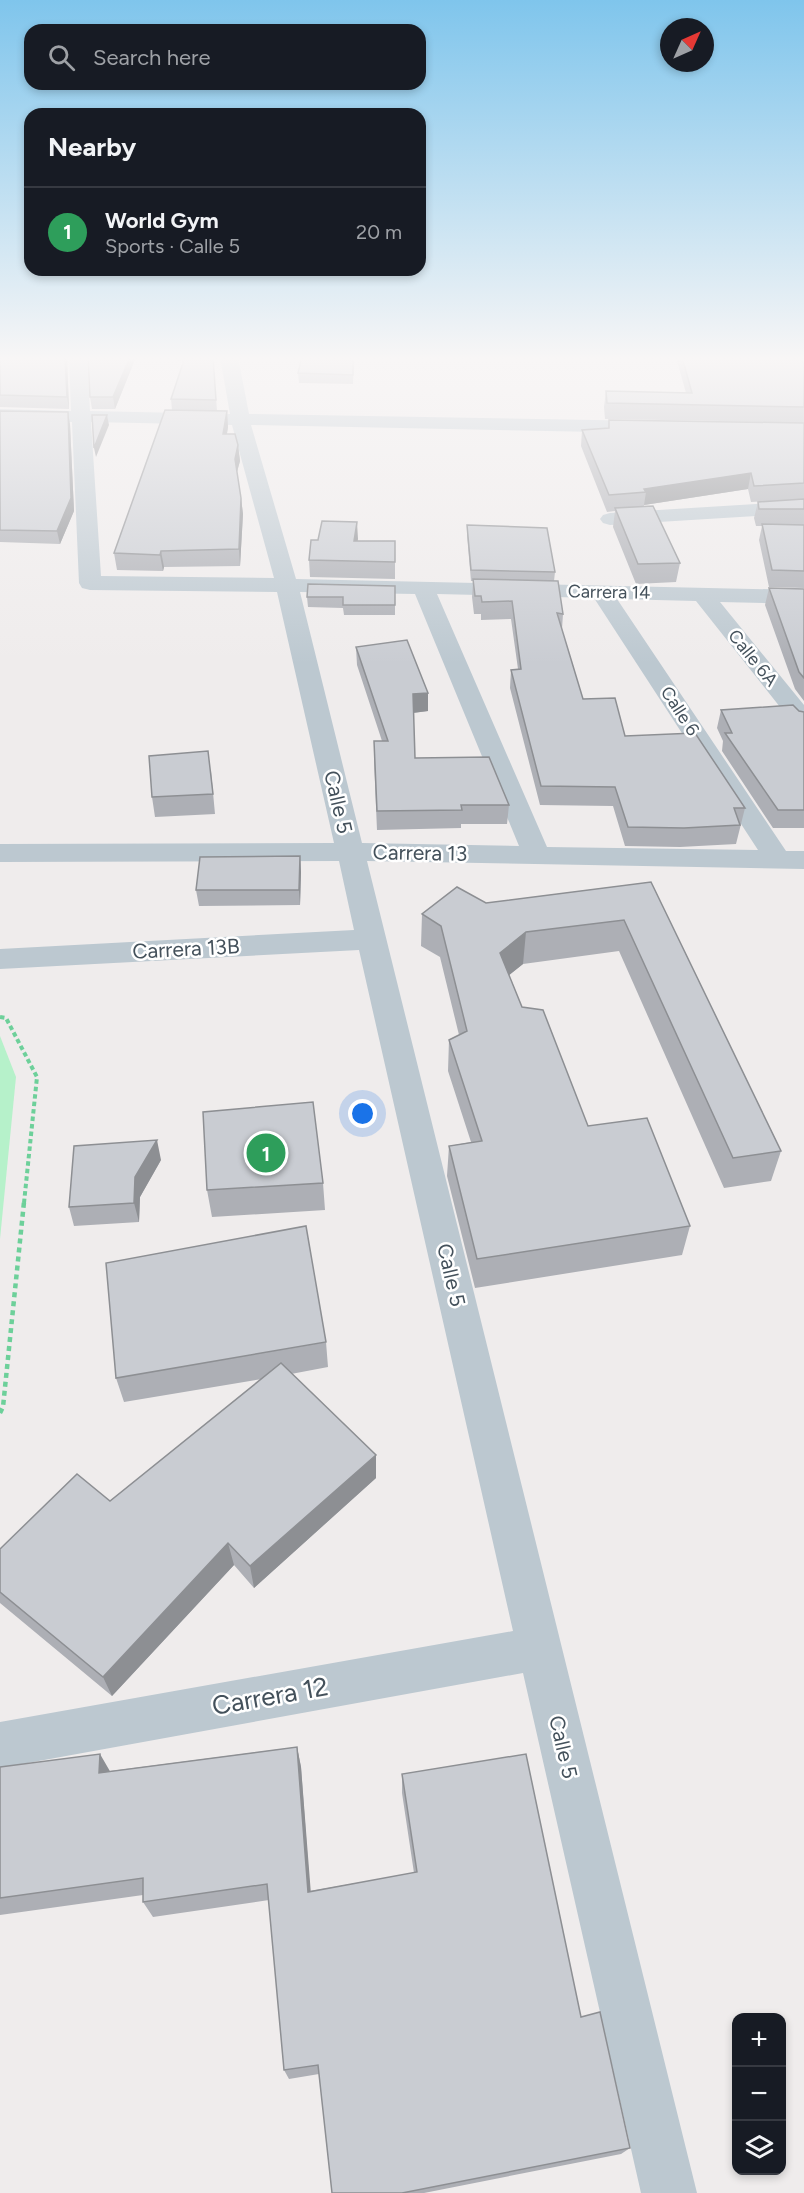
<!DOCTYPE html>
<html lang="en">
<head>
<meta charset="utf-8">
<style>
  body { margin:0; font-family:Figtree,sans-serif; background:#20242c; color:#f1f3f6 }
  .controls { position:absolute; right:18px; bottom:18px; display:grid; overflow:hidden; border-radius:12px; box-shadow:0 3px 9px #0003 }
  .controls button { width:54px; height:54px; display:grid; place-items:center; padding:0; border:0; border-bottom:2px solid #363941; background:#171b24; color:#f1f3f6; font:30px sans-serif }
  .compass { position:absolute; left:660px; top:18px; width:54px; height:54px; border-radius:50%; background:#171b24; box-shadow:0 3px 9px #0003; rotate:45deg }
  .you { position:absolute; left:363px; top:1114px; width:21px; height:21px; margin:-15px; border:4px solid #fff; border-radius:50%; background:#1a73e8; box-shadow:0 0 0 9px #1a73e833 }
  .badge { display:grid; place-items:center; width:39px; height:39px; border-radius:50%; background:#0e79e7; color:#fff; font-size:20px; font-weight:700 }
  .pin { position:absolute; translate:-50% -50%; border:3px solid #fff; box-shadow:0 2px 6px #0006 }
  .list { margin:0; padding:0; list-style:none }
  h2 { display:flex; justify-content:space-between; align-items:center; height:78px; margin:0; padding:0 24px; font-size:26px }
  h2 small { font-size:20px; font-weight:400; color:#9ea1a6 }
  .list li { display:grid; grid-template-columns:39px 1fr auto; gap:18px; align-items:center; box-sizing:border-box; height:90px; padding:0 24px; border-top:2px solid #363941 }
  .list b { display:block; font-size:22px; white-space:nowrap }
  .list p { margin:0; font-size:20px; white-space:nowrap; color:#9ea1a6 }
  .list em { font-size:20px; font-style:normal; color:#9ea1a6 }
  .icon { flex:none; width:33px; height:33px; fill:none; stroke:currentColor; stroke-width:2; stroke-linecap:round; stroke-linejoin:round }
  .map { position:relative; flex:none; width:804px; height:2193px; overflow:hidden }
  .search { position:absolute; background:#171b24; box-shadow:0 3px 9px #0003; left:24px; top:24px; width:402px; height:66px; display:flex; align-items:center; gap:15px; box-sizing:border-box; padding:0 21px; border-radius:18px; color:#9ea1a6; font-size:22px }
  .panel { position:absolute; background:#171b24; box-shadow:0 3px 9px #0003; left:24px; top:108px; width:402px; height:168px; border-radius:18px }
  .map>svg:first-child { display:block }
  .green { fill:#b6f1ca }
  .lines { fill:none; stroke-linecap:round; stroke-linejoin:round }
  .path-far1 { stroke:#6dd09a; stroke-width:4; stroke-dasharray:4.5 3; stroke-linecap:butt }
  .path { stroke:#6dd09a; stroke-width:4.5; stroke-dasharray:5 4; stroke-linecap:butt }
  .minor { fill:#bcc8d0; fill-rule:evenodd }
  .wall { fill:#adafb5 }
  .shaded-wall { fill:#8d8f93 }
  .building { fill:#c9ccd2; stroke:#8d8f93; stroke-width:1.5 }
  .labels { text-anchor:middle; stroke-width:5; stroke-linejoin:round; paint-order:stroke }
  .far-street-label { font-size:18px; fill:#44515b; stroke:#fff }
  .street-label { font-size:21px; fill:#44515b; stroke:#fff }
  .near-street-label { font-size:26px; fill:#44515b; stroke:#fff }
</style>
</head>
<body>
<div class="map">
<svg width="804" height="2193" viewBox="0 0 804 2193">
  <rect width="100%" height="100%" fill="#efecec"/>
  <path class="green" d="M 0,1036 L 16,1077 L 0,1239 Z"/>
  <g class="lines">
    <path class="path-far1" d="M 0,1017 L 6,1018 L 37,1077 L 24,1203"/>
    <path class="path" d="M 0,1413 L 3,1407 L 24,1202"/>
    <path class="minor" d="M 69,357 L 87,357 L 90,411 L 230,414 L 220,357 L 238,357 L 249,414 L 652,421 L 659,423 L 662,427 L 659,431 L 652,433 L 251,425 L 296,579 L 804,590 L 804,604 L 720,602 L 804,705 L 804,729 L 795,726 L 696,601 L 617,599 L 786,851 L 804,851 L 804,869 L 367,861 L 697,2193 L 641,2193 L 523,1673 L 0,1768 L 0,1722 L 513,1631 L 359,950 L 0,969 L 0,949 L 354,930 L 339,861 L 0,862 L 0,844 L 334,843 L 277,592 L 90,590 L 82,588 L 79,583 L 72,422 L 0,421 L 0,409 L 71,411 ZM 91,422 L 232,425 L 274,578 L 101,576 ZM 300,592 L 415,594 L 519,846 L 362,843 ZM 437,594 L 594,598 L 758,850 L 547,847 Z
      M 804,501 L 804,513 L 610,525 L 603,523 L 600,519 L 603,515 L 610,513 Z"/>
  </g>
  <path class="wall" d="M 0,357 L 67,357 L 69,409 L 0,407 Z
    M 88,357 L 136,357 L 115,409 L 92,409 L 90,397 Z
    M 170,357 L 213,357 L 217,411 L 227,411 L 228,427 L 227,434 L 238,445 L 240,461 L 237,472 L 241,498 L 243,514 L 240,566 L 164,567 L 163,571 L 117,570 L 114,553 L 172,410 L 171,399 L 183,362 Z
    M 302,357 L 354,357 L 353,384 L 299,383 L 298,373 Z
    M 676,357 L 801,357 L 804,365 L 804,588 L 769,587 L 759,540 L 762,526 L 756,526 L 754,518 L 758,502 L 770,501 L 751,502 L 748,489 L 644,505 L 644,507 L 680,563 L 676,582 L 636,584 L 613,527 L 615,511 L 607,512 L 581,446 L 582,430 L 608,428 L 609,420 L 782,422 L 605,419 L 604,407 L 606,391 L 686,393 Z
    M 0,411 L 70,424 L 74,511 L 60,544 L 0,542 Z
    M 467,525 L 555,572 L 554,581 L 563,614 L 562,629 L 583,699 L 625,736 L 745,808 L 736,844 L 680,847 L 625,846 L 613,806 L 540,805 L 510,688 L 511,670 L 518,669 L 511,619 L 481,620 L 481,614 L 474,614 L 472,597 L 473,581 L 471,581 L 467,535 Z
    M 357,541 L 395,541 L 395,579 L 310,577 L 309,560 Z
    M 395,586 L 395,615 L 344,615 L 343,608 L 308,607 L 307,597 Z
    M 769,588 L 804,589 L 804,701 L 795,689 L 765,605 Z
    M 356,647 L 428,693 L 428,711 L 413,713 L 415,758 L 509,805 L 507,824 L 461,824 L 461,828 L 377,830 L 374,760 L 382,741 L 357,665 Z
    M 721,710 L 799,711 L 804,712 L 804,828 L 773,828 L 722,751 L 723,741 L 717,728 Z
    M 211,771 L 215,814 L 155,817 L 152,797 Z
    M 300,856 L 301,872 L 300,905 L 199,906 L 196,890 Z
    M 651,882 L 781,1151 L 771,1181 L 724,1188 L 619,951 L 523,964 L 509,975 L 522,1007 L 588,1126 L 690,1226 L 682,1255 L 475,1288 L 447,1176 L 449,1146 L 471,1142 L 448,1071 L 449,1040 L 459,1035 L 440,957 L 421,946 L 422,914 L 486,903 Z
    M 161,1160 L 140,1197 L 139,1222 L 74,1226 L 69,1207 Z
    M 323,1183 L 325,1210 L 212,1217 L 207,1190 Z
    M 326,1342 L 328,1367 L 291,1374 L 376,1478 L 254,1588 L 234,1565 L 112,1696 L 0,1603 L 0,1549 L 110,1501 L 262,1379 L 124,1402 L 116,1378 Z
    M 297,1747 L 301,1767 L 310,1891 L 414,1873 L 402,1793 L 402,1774 L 581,2017 L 630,2148 L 621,2154 L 424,2193 L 332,2193 L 319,2074 L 289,2079 L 284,2070 L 269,1900 L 153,1917 L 143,1902 L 143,1895 L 0,1915 L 0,1767 L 110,1771 Z"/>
  <path class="shaded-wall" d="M 65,357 L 67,357 L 69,409 L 67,397 Z
    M 130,357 L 136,357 L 115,409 L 113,397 Z
    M 227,411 L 228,427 L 224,450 L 223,434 Z
    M 68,412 L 70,424 L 74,511 L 60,544 L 57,531 Z
    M 107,415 L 109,425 L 96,457 L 94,448 Z
    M 238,445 L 240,461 L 236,475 L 235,459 Z
    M 751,473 L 748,489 L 644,505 L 646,492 L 644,489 Z
    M 241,498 L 243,514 L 240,566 L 239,549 Z
    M 357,522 L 358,539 L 355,557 L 354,541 Z
    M 161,551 L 164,567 L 163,571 L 160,555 Z
    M 428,693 L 428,711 L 412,713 L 413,694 Z
    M 300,856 L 301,872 L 300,905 L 299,890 Z
    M 526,932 L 523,964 L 498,984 L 500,953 Z
    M 157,1140 L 161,1160 L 140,1197 L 139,1222 L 134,1203 L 135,1177 Z
    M 376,1455 L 376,1478 L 254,1588 L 250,1566 Z
    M 228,1543 L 234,1565 L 112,1696 L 103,1677 Z
    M 297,1747 L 301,1767 L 312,1907 L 308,1892 Z
    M 100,1754 L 111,1773 L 99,1773 Z"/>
  <path class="building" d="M 0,357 L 65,357 L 67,397 L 0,395 Z
    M 88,357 L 130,357 L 113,397 L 90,397 Z
    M 185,357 L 213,357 L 216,400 L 171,399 Z
    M 302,357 L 353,357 L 353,375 L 298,373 Z
    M 682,357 L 801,357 L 804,365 L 804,407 L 607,403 L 606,391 L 692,393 Z
    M 165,410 L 227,411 L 223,434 L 235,434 L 238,445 L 235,459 L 241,498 L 239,549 L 161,551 L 160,555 L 114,553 Z
    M 0,411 L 68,412 L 71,498 L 57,531 L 0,530 Z
    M 92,415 L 107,415 L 94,448 Z
    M 609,420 L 804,423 L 804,483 L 754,486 L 751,473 L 644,489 L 646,492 L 609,495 L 582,430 L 609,428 Z
    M 804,499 L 804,509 L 759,509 L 758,502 Z
    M 653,506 L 680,563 L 638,564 L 615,508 Z
    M 322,521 L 357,522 L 354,541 L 395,541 L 395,562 L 309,560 L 311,540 L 318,540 Z
    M 762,524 L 804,525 L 804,571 L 772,570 Z
    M 467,525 L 547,528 L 555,572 L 471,570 Z
    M 473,579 L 558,581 L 563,614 L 557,613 L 583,699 L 615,698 L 625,736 L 695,733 L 745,808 L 734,808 L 740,825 L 684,828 L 628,827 L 615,787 L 541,786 L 511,670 L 521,669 L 512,601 L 482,602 L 481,596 L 475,596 Z
    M 308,584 L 395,586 L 395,605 L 343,605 L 343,597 L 307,597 Z
    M 769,588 L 804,589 L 804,678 L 799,672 Z
    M 407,640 L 428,693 L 413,694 L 415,758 L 489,757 L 509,805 L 461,805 L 462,810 L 377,811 L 374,741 L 388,741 L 356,647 Z
    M 793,705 L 799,711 L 804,712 L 804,810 L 778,810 L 725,733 L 732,733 L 721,710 Z
    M 208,751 L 213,794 L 152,797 L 149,756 Z
    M 300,856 L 299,890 L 196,890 L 200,857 Z
    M 651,882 L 781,1151 L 733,1158 L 624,920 L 526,932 L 500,953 L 522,1007 L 543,1010 L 588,1126 L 647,1118 L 690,1226 L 477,1259 L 449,1146 L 482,1141 L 449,1040 L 467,1031 L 441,926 L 422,914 L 457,887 L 486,903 Z
    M 313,1102 L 323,1183 L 207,1190 L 203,1112 Z
    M 157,1140 L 135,1177 L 134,1203 L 69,1207 L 74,1146 Z
    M 306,1226 L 326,1342 L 116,1378 L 106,1263 Z
    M 281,1363 L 376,1455 L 250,1566 L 228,1543 L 103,1677 L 0,1592 L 0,1549 L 77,1474 L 110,1501 Z
    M 297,1747 L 308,1892 L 417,1872 L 402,1774 L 526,1754 L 581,2017 L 600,2012 L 630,2148 L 402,2193 L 332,2193 L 318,2065 L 284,2070 L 267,1884 L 143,1902 L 143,1878 L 0,1898 L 0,1767 L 100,1754 L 99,1773 Z"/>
  <linearGradient id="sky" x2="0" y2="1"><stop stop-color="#7fc5ec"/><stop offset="0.54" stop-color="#f8f6f6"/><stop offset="1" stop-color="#f8f6f6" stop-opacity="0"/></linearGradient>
  <rect width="804" height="664" fill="url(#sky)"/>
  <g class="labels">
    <g class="far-street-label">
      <text transform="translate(609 592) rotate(1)" y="6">Carrera 14</text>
      <text transform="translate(753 658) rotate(51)" y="6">Calle 6A</text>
      <text transform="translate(680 711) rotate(57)" y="6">Calle 6</text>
    </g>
    <g class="street-label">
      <text transform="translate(338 802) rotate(77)" y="7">Calle 5</text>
      <text transform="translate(420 853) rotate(1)" y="7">Carrera 13</text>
      <text transform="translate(186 949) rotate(-3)" y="7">Carrera 13B</text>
      <text transform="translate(451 1275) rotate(77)" y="7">Calle 5</text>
      <text transform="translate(563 1747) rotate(77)" y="7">Calle 5</text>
    </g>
    <g class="near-street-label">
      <text transform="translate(270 1696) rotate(-10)" y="9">Carrera 12</text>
    </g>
  </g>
</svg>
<div class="controls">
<button>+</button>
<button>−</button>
<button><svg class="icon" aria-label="layers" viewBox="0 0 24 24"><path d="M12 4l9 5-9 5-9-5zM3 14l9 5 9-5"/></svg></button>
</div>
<svg class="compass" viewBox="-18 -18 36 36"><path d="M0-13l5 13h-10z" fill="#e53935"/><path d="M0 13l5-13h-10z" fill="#9ea1a6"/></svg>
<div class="you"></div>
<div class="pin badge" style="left:266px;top:1153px;background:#2e9e5b">1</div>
<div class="search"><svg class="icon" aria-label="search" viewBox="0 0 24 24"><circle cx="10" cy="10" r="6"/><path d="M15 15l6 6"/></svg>Search here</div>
<section class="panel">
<h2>Nearby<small></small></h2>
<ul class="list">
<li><span class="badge" style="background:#2e9e5b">1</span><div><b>World Gym</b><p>Sports · Calle 5</p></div><em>20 m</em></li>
</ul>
</section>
</div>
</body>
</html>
